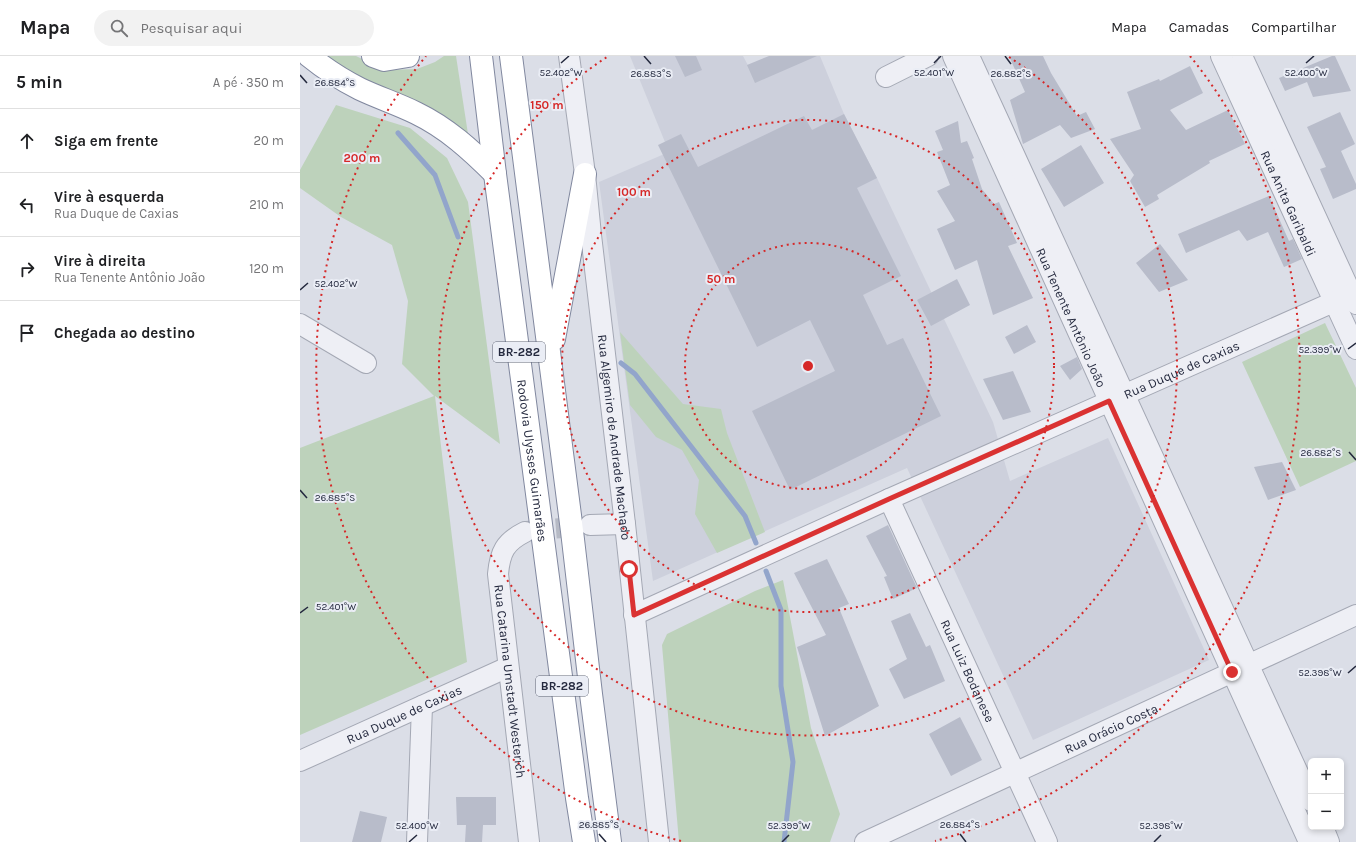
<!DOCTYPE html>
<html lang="pt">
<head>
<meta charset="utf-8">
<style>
  body { margin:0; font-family:Karla,sans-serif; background:#f2f2f2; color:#202124 }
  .controls { position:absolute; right:12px; bottom:12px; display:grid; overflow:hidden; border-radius:6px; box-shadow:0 2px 6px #0003 }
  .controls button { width:36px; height:36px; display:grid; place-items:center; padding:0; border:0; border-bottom:1px solid #e0e0e0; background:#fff; color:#202124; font:20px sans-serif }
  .stop { position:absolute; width:12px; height:12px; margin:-9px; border:3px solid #da3232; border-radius:50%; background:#fff }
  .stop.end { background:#da3232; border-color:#fff; box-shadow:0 1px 4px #0008 }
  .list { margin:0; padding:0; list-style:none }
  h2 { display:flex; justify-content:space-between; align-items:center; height:52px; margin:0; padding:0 16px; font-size:17px }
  h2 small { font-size:13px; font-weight:400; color:#757577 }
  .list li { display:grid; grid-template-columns:26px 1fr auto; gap:12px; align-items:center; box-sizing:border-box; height:64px; padding:0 16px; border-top:1px solid #e0e0e0 }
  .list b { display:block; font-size:15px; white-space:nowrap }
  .list p { margin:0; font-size:13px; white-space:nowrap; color:#757577 }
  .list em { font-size:13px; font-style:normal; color:#757577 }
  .icon { flex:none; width:22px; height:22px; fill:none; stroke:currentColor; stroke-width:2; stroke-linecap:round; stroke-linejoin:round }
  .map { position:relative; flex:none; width:1056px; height:786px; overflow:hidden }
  header { display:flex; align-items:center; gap:24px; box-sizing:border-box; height:56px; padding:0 20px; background:#fff; border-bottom:1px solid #e0e0e0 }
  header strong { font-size:19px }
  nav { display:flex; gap:22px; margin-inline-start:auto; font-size:14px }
  .search { width:280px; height:36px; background:#f2f2f2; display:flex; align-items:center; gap:10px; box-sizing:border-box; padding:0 14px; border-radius:22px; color:#757577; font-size:15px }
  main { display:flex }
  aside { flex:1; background:#fff }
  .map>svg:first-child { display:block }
  .built { fill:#cdd0dc }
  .green { fill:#bdd2bb }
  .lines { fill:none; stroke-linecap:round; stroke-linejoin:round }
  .stream { stroke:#92a5cb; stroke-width:5 }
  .building { fill:#b8bcca }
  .minor-tunnel { stroke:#b6bac5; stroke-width:20; stroke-dasharray:20 10; stroke-linecap:butt }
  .minor-casing { stroke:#a4a8b4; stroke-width:22 }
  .highway-casing { stroke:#81889f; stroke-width:24 }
  .minor { stroke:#eeeff5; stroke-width:20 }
  .highway { stroke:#fff; stroke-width:22 }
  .route { stroke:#da3232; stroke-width:5 }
  .ticks { fill:none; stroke:#24293e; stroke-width:1.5 }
  .ring { fill:none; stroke:#d62828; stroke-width:2; stroke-dasharray:2 4 }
  .labels { text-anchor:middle; stroke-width:4; stroke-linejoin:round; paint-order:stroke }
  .shield { fill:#eaedf5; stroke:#5f6475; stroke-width:1 }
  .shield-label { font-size:12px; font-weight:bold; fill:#24293e }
  .street-label { font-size:13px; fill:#24293e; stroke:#eaedf5 }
  .ticks-label { font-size:10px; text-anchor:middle; fill:#24293e; stroke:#eaedf5; stroke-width:4; stroke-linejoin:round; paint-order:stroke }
  .centre { fill:#d62828; stroke:#eaedf5; stroke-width:2 }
  .ring-label { font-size:12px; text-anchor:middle; font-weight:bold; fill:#d62828; stroke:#eaedf5; stroke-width:4; stroke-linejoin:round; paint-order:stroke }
</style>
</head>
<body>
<header>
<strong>Mapa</strong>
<div class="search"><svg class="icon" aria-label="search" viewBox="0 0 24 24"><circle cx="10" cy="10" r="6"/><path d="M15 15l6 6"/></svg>Pesquisar aqui</div>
<nav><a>Mapa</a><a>Camadas</a><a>Compartilhar</a></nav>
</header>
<main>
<aside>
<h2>5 min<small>A pé · 350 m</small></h2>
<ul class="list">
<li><svg class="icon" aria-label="ahead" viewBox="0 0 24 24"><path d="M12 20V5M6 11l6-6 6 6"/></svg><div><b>Siga em frente</b></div><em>20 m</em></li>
<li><svg class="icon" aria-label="left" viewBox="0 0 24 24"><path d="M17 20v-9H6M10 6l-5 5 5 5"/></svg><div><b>Vire à esquerda</b><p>Rua Duque de Caxias</p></div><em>210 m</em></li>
<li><svg class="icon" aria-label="right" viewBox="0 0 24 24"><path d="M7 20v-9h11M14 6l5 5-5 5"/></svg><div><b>Vire à direita</b><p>Rua Tenente Antônio João</p></div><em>120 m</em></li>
<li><svg class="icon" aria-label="arrive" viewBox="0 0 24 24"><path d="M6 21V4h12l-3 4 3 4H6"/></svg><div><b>Chegada ao destino</b></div></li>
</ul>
</aside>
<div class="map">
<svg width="1056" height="786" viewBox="0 0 1056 786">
  <rect width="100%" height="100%" fill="#dbdee7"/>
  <path class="built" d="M 330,0 L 443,0 L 451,15 L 494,0 L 520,0 L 544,58 L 577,122 L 693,366 L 710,425 L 808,382 L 909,604 L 733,684 L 607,412 L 353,525 L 299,126 L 369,96 Z"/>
  <path class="green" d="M 13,0 L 56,0 L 85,14 L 117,13 L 135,6 L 144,0 L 156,0 L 168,78 L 133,53 L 54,26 Z
    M 36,49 L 110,72 L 147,102 L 168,146 L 200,388 L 135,340 L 167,606 L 0,679 L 0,392 L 134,340 L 102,308 L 108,245 L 92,189 L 41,161 L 0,132 L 0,114 Z
    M 1025,267 L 1056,332 L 1056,405 L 1000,431 L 942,306 Z
    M 320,276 L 383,348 L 421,353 L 427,377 L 465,476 L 417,497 L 395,458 L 399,424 L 382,394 L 356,381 L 330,349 Z
    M 483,524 L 511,672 L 540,758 L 530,786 L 379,786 L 362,589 L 367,578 L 455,535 Z"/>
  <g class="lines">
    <path class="stream" d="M 98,77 L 135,119 L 158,181
      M 321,307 L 335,318 L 445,460 L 456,487
      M 466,515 L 481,554 L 481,630 L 493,706 L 484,786"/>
  </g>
  <path class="building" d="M 375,0 L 396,0 L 402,14 L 385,21 Z
    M 469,0 L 517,0 L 455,27 L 447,9 Z
    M 709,0 L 743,0 L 751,17 L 777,60 L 786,56 L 795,73 L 771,82 L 760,69 L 723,88 L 710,44 L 725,36 Z
    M 1032,0 L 1035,0 L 1051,35 L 1013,41 L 1007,26 L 985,35 L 979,22 Z
    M 890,10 L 903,37 L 870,54 L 886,74 L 928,54 L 945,88 L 909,105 L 910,107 L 857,139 L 859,143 L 845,151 L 830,125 L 834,119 L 810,83 L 841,73 L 827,36 L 859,23 L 860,25 Z
    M 1040,56 L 1055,88 L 1041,95 L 1056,128 L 1056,133 L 1033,143 L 1020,113 L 1026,111 L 1007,71 Z
    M 544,58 L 577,122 L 557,132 L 601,220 L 563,239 L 587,289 L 603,282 L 641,360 L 490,434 L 452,355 L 535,315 L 510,264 L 457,291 L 358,89 L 381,78 L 398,111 L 504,60 L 512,74 Z
    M 658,65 L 661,87 L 667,85 L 674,102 L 672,103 L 682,133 L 694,148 L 699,146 L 717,187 L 708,190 L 733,242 L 693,259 L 677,204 L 655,214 L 637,173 L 655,165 L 637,135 L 650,129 L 637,96 L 643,94 L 635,75 Z
    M 781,89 L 804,127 L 764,151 L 741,113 Z
    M 969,140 L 989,185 L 993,183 L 1002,203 L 984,211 L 968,176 L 947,185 L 939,174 L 886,197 L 878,178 Z
    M 860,188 L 888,224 L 859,236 L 836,207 Z
    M 657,223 L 670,249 L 631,270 L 617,244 Z
    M 727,269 L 736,286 L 714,298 L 705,281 Z
    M 777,301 L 782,313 L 770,324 L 760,310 Z
    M 713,315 L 731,356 L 703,364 L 683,323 Z
    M 982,406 L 996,434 L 968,444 L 954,411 Z
    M 588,469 L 617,532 L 593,543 L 584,521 L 587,520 L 566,480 Z
    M 527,503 L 549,548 L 539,552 L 579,650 L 525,680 L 497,591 L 526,579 L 494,517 Z
    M 610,557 L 626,591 L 630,589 L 645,625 L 604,643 L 589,613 L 607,603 L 591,565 Z
    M 660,661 L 682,704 L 651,720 L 629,678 Z
    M 156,741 L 196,741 L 196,769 L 183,769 L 182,786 L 165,786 L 166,769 L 157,769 Z
    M 60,755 L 87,761 L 81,786 L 52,786 Z"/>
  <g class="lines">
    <path class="minor-tunnel" d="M 226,475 L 288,470"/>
    <g class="minor-casing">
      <g id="minor">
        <path id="s1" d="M 269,0 L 285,118 L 291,179 L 325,468 L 359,786"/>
        <path id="s2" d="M 653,0 L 1009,786"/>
        <path d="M 669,0 L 1011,745"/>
        <path id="s3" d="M 921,0 L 1056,293"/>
        <path d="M 942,0 L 1056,248"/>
        <path d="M 586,21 L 628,0"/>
        <path d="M 0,268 L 66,307"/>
        <path id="s4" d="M 589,443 L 747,786"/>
        <path d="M 290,469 L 325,468"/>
        <path id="s5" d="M 225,476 C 205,486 200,496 198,518 L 229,786"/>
        <path id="s6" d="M 334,559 L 589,443 L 1056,236"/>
        <path id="s7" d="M 0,705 L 208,611"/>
        <path d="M 1023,771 L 1029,786"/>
        <path d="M 117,786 L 122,650"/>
        <path id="s8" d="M 565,786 L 1056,559"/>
      </g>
    </g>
    <g class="highway-casing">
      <g id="highway">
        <path d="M 9,0 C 25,13 42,24 60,33 C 79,42 98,48 116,57 C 147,72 171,94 195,118"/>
        <path d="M 73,0 L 84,4 L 108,0"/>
        <path id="s9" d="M 181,0 L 195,118 L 277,742 L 284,786"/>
        <path d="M 211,0 L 272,475 L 291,638 L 310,786"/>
        <path d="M 254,283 L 285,118"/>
      </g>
    </g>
    <use href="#minor" class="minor"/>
    <use href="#highway" class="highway"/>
  </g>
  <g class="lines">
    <path class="route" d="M 329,513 L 334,559 L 589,443 L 809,345 L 932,616"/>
  </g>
  <path class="ticks" d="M 344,0 L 351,8M 705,0 L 711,8M 261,7 L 269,0M 634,7 L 641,0M 1006,7 L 1014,0M 0,19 L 7,27M 0,234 L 8,227M 1048,293 L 1056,287M 1049,396 L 1056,404M 0,434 L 7,442M 0,557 L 8,551M 1048,617 L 1056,610M 299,778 L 306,786M 660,778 L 666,786M 109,786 L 117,779M 482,786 L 489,779M 854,786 L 861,779"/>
  <g class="ring">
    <circle cx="508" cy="310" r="123"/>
    <circle cx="508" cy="310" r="246"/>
    <path d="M709 1A369 369 0 1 1 307 1"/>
    <path d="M381 785A492 492 0 0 1 126 0M890 0A492 492 0 0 1 635 785"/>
  </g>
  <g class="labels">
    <g class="shield">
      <rect x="193" y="286" width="52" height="20" rx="3"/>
      <rect x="236" y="620" width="52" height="20" rx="3"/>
    </g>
    <g class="shield-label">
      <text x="219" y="300">BR-282</text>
      <text x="262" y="634">BR-282</text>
    </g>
    <g class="street-label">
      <text dy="5" stroke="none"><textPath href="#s3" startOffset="162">Rua Anita Garibaldi</textPath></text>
      <text dy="5" stroke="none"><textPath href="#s2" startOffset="287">Rua Tenente Antônio João</textPath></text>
      <text dy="5" stroke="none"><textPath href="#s6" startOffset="600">Rua Duque de Caxias</textPath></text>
      <text dy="5" stroke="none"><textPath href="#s1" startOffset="384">Rua Algemiro de Andrade Machado</textPath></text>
      <text dy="5" stroke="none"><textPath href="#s9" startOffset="408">Rodovia Ulysses Guimarães</textPath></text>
      <text dy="5" stroke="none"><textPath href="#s4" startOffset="189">Rua Luiz Bodanese</textPath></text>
      <text dy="5" stroke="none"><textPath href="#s5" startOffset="161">Rua Catarina Umstadt Westerich</textPath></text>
      <text dy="5" stroke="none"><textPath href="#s7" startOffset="114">Rua Duque de Caxias</textPath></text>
      <text dy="5" stroke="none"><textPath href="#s8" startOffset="271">Rua Orácio Costa</textPath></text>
    </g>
  </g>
  <g class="ticks-label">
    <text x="261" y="20">52.402°W</text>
    <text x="634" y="20">52.401°W</text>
    <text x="1006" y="20">52.400°W</text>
    <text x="351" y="21">26.883°S</text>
    <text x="711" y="21">26.882°S</text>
    <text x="35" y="30">26.884°S</text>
    <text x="36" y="231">52.402°W</text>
    <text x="1020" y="297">52.399°W</text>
    <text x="1021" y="400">26.882°S</text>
    <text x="35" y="445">26.885°S</text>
    <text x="36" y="554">52.401°W</text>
    <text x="1020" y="620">52.398°W</text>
    <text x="299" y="772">26.885°S</text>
    <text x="660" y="772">26.884°S</text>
    <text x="117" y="773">52.400°W</text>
    <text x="489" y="773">52.399°W</text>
    <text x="861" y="773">52.398°W</text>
  </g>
  <circle cx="508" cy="310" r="6" class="centre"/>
  <g class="ring-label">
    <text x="247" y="53">150 m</text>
    <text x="62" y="106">200 m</text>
    <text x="334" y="140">100 m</text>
    <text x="421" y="227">50 m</text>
  </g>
</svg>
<div class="controls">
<button>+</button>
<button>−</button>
</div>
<div class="stop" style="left:329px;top:513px"></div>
<div class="stop end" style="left:932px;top:616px"></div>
</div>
</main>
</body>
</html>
